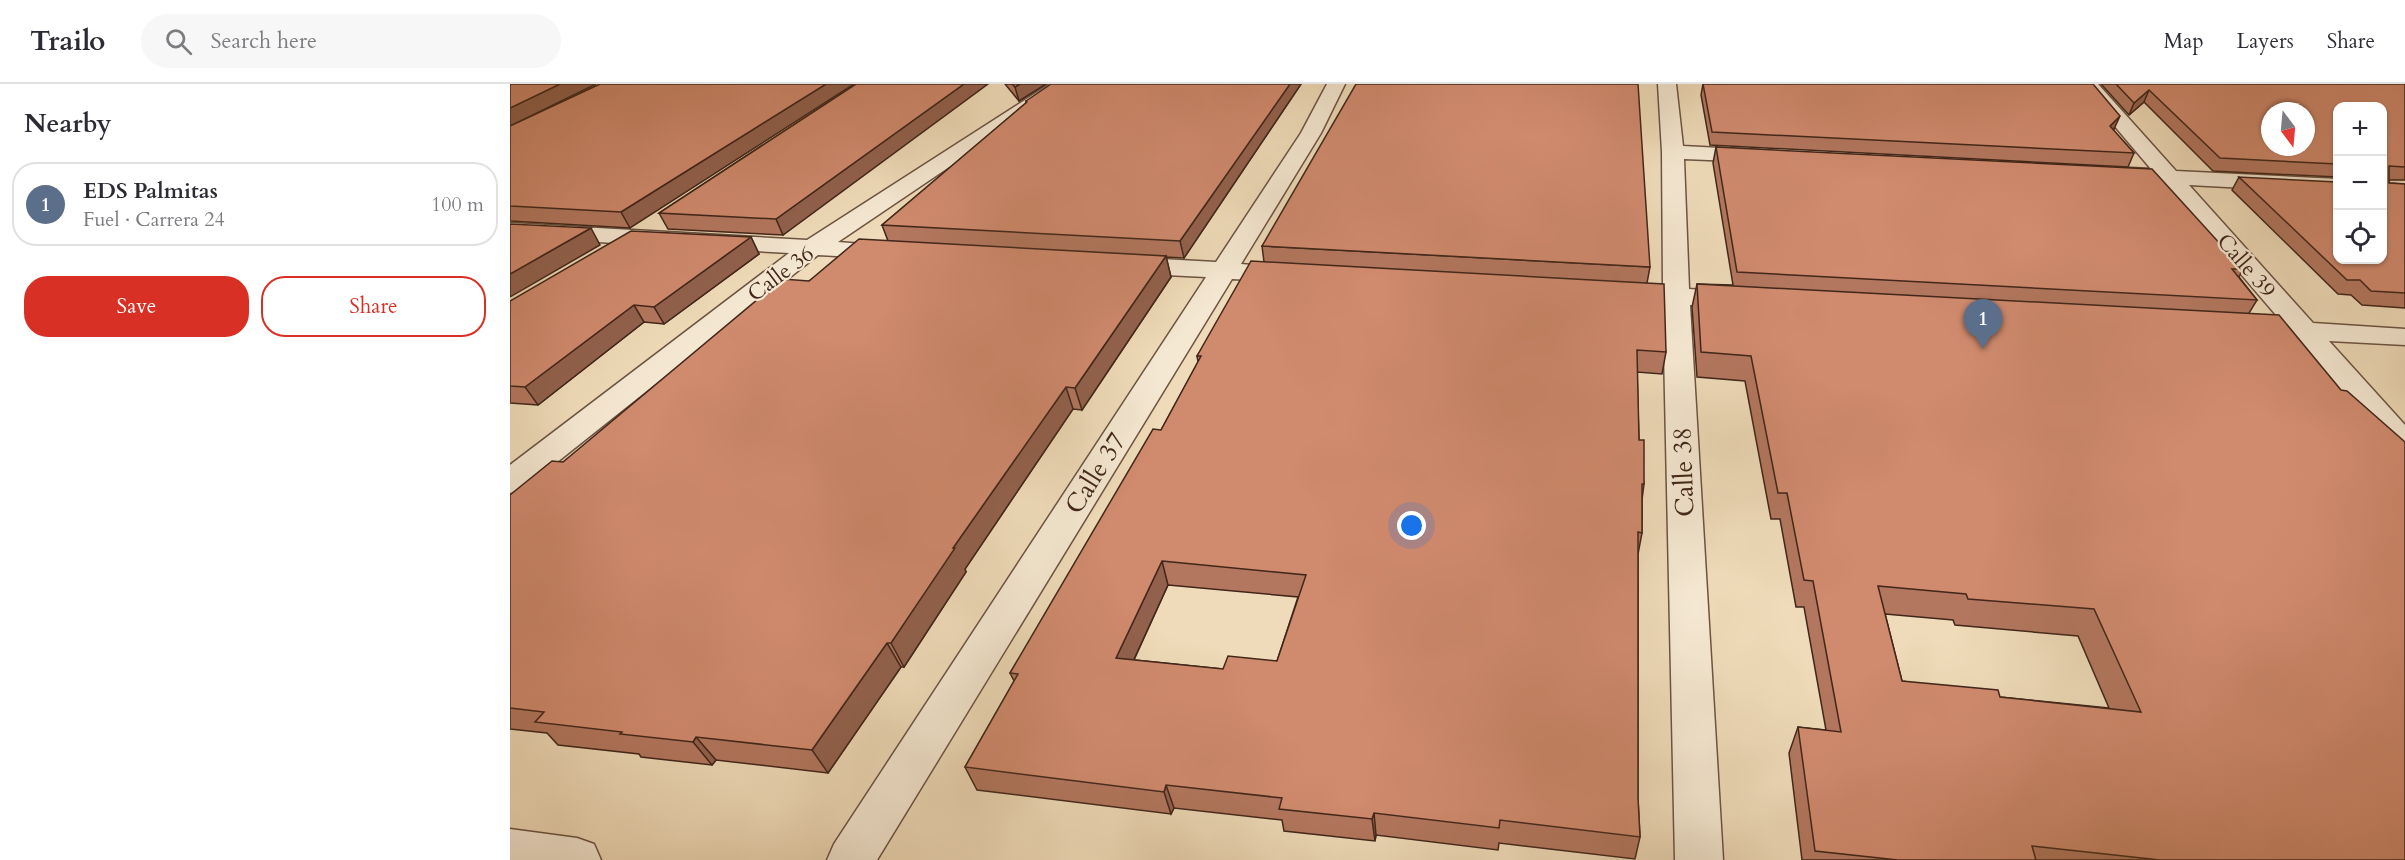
<!DOCTYPE html>
<html lang="en">
<head>
<meta charset="utf-8">
<style>
  body { margin:0; font-family:Cardo,serif; background:#f7f7f7; color:#2b2b33 }
  .controls { position:absolute; right:18px; top:18px; display:grid; overflow:hidden; border-radius:12px; box-shadow:0 2px 4px #0004 }
  .controls button { width:54px; height:54px; display:grid; place-items:center; padding:0; border:0; border-bottom:2px solid #e1e1e2; background:#fff; color:#2b2b33; font:30px sans-serif }
  .compass { position:absolute; left:1751px; top:18px; width:54px; height:54px; border-radius:50%; background:#fff; box-shadow:0 2px 4px #0004; rotate:164deg }
  .you { position:absolute; left:902px; top:442px; width:21px; height:21px; margin:-15px; border:4px solid #fff; border-radius:50%; background:#1a73e8; box-shadow:0 0 0 9px #1a73e833 }
  .badge { display:grid; place-items:center; width:39px; height:39px; border-radius:50%; background:#d93025; color:#fff; font-size:20px; font-weight:700 }
  .pin { position:absolute; translate:-50% -50px; filter:drop-shadow(0 2px 3px #0008) }
  .pin::after { content:''; position:absolute; top:32px; width:21px; height:18px; background:inherit; clip-path:polygon(0 0,100% 0,50% 100%) }
  .list { margin:0; padding:0; list-style:none }
  h2 { display:flex; justify-content:space-between; align-items:center; height:78px; margin:0; padding:0 24px; font-size:26px }
  h2 small { font-size:20px; font-weight:400; color:#7c7c81 }
  .list li { display:grid; grid-template-columns:39px 1fr auto; gap:18px; align-items:center; box-sizing:border-box; height:84px; margin:0 12px 12px; padding:0 12px; border:2px solid #e1e1e2; border-radius:24px }
  .list b { display:block; font-size:22px; white-space:nowrap }
  .list p { margin:0; font-size:20px; white-space:nowrap; color:#7c7c81 }
  .list em { font-size:20px; font-style:normal; color:#7c7c81 }
  .actions { display:flex; gap:12px; padding:18px 24px }
  .actions a { flex:1; padding:14px 0; border:2px solid #d93025; border-radius:24px; text-align:center; font-size:21px; color:#d93025 }
  .actions .main { background:#d93025; color:#fff }
  .icon { flex:none; width:33px; height:33px; fill:none; stroke:currentColor; stroke-width:2; stroke-linecap:round; stroke-linejoin:round }
  .map { position:relative; flex:none; width:1895px; height:776px; overflow:hidden }
  header { display:flex; align-items:center; gap:36px; box-sizing:border-box; height:84px; padding:0 30px; background:#fff; border-bottom:2px solid #e1e1e2 }
  header strong { font-size:28px }
  nav { display:flex; gap:33px; margin-inline-start:auto; font-size:21px }
  .search { width:420px; height:54px; background:#f7f7f7; display:flex; align-items:center; gap:15px; box-sizing:border-box; padding:0 21px; border-radius:33px; color:#7c7c81; font-size:22px }
  main { display:flex }
  aside { flex:1; background:#fff }
  .map>svg:first-child { display:block }
  .lines { fill:none; stroke-linecap:round; stroke-linejoin:round }
  .minor-casing { stroke:#6c5342; stroke-width:3 }
  .minor { fill:#f5e8d2; fill-rule:evenodd }
  .wall { fill:#b3775f; stroke:#41261a; stroke-width:1.5; fill-rule:evenodd }
  .shaded-wall { fill:#92614d; stroke:#41261a; stroke-width:1.5 }
  .building { fill:#d08a6e; stroke:#41261a; stroke-width:1.5; fill-rule:evenodd }
  .labels { text-anchor:middle; stroke-width:4.5; stroke-linejoin:round; paint-order:stroke }
  .far-street-label { font-size:22px; fill:#41261a; stroke:#f5e8d2 }
  .street-label { font-size:26px; fill:#41261a; stroke:#f5e8d2 }
</style>
</head>
<body>
<header>
<strong>Trailo</strong>
<div class="search"><svg class="icon" aria-label="search" viewBox="0 0 24 24"><circle cx="10" cy="10" r="6"/><path d="M15 15l6 6"/></svg>Search here</div>
<nav><a>Map</a><a>Layers</a><a>Share</a></nav>
</header>
<main>
<aside>
<h2>Nearby<small></small></h2>
<ul class="list">
<li><span class="badge" style="background:#5c6f8a">1</span><div><b>EDS Palmitas</b><p>Fuel · Carrera 24</p></div><em>100 m</em></li>
</ul>
<div class="actions"><a class="main">Save</a><a>Share</a></div>
</aside>
<div class="map">
<svg width="1895" height="776" viewBox="0 0 1895 776">
  <rect width="100%" height="100%" fill="#efdbb9"/>
  <filter id="stains"><feTurbulence type="fractalNoise" baseFrequency=".00333" numOctaves="4"/><feColorMatrix values="0 0 0 0 .2 0 0 0 0 .09 0 0 0 0 .02 0 0 0 .5 -.17"/></filter>
  <radialGradient id="worn" r=".72"><stop offset=".6" stop-color="#630" stop-opacity="0"/><stop offset="1" stop-color="#630" stop-opacity=".3"/></radialGradient>
  <g class="lines">
    <g class="minor-casing">
      <path id="minor" d="M 540,0 L 562,0 L 328,158 L 390,163 L 393,168 L 390,173 L 381,175 L 308,171 L 12,406 L 0,409 L 0,381 L 279,169 L 0,153 L 0,139 L 297,156 Z
        M 817,0 L 835,0 L 811,49 L 731,180 L 788,185 L 792,190 L 788,195 L 779,198 L 722,195 L 367,776 L 317,776 L 324,760 L 696,193 L 615,189 L 606,186 L 602,181 L 606,176 L 615,173 L 706,178 L 791,49 Z
        M 1148,0 L 1166,0 L 1173,62 L 1248,66 L 1256,67 L 1259,72 L 1256,77 L 1248,78 L 1174,75 L 1179,205 L 1237,209 L 1241,215 L 1237,221 L 1228,223 L 1180,221 L 1213,776 L 1165,776 L 1153,219 L 1100,215 L 1096,209 L 1100,203 L 1109,201 L 1153,203 L 1152,68 Z
        M 1569,0 L 1588,0 L 1666,87 L 1828,95 L 1828,109 L 1679,101 L 1803,239 L 1895,245 L 1895,261 L 1819,257 L 1895,341 L 1895,371 L 1884,368 L 1787,255 L 1728,250 L 1724,244 L 1728,238 L 1738,236 L 1772,238 L 1653,99 L 1594,95 L 1591,90 L 1594,85 L 1602,83 L 1641,85 Z
        M 0,745 L 67,754 L 84,760 L 91,776 L 0,776 Z"/>
    </g>
    <use href="#minor" class="minor"/>
  </g>
  <path class="wall" d="M 0,0 L 9,38 L 90,0 L 120,144 L 0,137 Z
    M 346,0 L 273,151 L 158,145 L 149,129 Z
    M 495,0 L 536,0 L 509,17 Z
    M 791,0 L 674,174 L 656,173 L 661,193 L 572,326 L 563,325 L 455,485 L 456,488 L 394,583 L 391,583 L 318,689 L 206,676 L 202,681 L 131,673 L 129,670 L 48,661 L 37,649 L 0,645 L 0,411 L 53,378 L 299,197 L 378,157 L 372,141 L 516,19 L 516,17 Z
    M 1193,0 L 1604,45 L 1603,46 L 1624,69 L 1618,83 L 1200,61 L 1191,11 Z
    M 1591,0 L 1895,0 L 1895,96 L 1879,96 L 1879,99 L 1895,100 L 1895,224 L 1852,221 L 1841,211 L 1828,210 L 1722,106 L 1729,93 L 1872,176 L 1827,22 L 1827,93 L 1703,87 L 1634,18 L 1619,31 Z
    M 1206,63 L 1733,185 L 1729,193 L 1747,216 L 1739,229 L 1895,776 L 1292,776 L 1279,669 L 1288,643 L 1316,646 L 1294,523 L 1286,523 L 1270,435 L 1261,435 L 1235,297 L 1187,293 L 1182,223 L 1187,200 L 1223,201 L 1203,79 ZM 1375,530 L 1443,536 L 1445,541 L 1568,552 L 1599,624 L 1490,613 L 1392,597 Z
    M 241,153 L 249,170 L 154,240 L 134,238 L 28,321 L 0,319 L 0,217 Z
    M 752,162 L 1140,183 L 1137,199 L 1156,268 L 1152,290 L 1127,288 L 1129,356 L 1134,400 L 1132,416 L 1132,449 L 1128,470 L 1128,714 L 1130,753 L 1125,775 L 989,759 L 988,766 L 866,751 L 865,757 L 774,747 L 772,736 L 664,724 L 661,730 L 467,706 L 455,683 L 504,597 L 500,589 L 651,346 L 688,278 L 687,272 L 754,178 ZM 658,501 L 788,513 L 767,577 L 713,585 L 624,576 Z"/>
  <path class="shaded-wall" d="M 50,0 L 86,0 L 0,42 L 0,24 Z
    M 316,0 L 344,0 L 120,144 L 111,128 Z
    M 454,0 L 478,0 L 273,151 L 266,135 Z
    M 510,0 L 536,0 L 509,17 L 505,3 Z
    M 780,0 L 791,0 L 674,174 L 670,157 Z
    M 1639,6 L 1634,18 L 1619,31 L 1624,19 Z
    M 1610,32 L 1604,45 L 1594,55 L 1600,42 Z
    M 81,144 L 90,161 L 0,213 L 0,190 Z
    M 241,153 L 249,170 L 154,240 L 144,223 Z
    M 656,172 L 661,193 L 572,326 L 565,304 Z
    M 124,221 L 134,238 L 28,321 L 15,303 Z
    M 556,303 L 563,325 L 455,485 L 456,488 L 394,583 L 381,559 L 443,464 Z
    M 652,477 L 658,501 L 614,597 L 606,574 Z
    M 377,559 L 391,583 L 318,689 L 302,666 Z
    M 186,653 L 206,676 L 202,681 L 183,658 Z
    M 656,701 L 664,724 L 661,730 L 654,708 Z
    M 864,729 L 866,751 L 865,757 L 862,735 Z"/>
  <path class="building" d="M 0,0 L 50,0 L 0,24 Z
    M 90,0 L 316,0 L 111,128 L 0,122 L 0,42 Z
    M 346,0 L 454,0 L 266,135 L 149,129 Z
    M 502,0 L 510,0 L 505,3 Z
    M 541,0 L 780,0 L 670,157 L 372,141 L 517,18 L 516,17 Z
    M 846,0 L 1128,0 L 1140,183 L 752,162 Z
    M 1193,0 L 1583,0 L 1610,32 L 1600,42 L 1624,69 L 1202,48 Z
    M 1606,0 L 1895,0 L 1895,83 L 1879,82 L 1879,99 L 1895,100 L 1895,209 L 1861,207 L 1850,196 L 1837,196 L 1729,93 L 1827,98 L 1827,176 L 1872,176 L 1872,22 L 1827,22 L 1827,80 L 1710,74 L 1639,6 L 1624,19 ZM 1760,27 L 1796,27 L 1796,63 L 1760,63 Z
    M 1206,63 L 1642,85 L 1733,185 L 1722,185 L 1747,216 L 1227,188 Z
    M 0,140 L 81,144 L 0,190 Z
    M 121,147 L 241,153 L 144,223 L 124,221 L 15,303 L 0,302 L 0,217 Z
    M 349,155 L 656,172 L 565,304 L 556,303 L 443,464 L 445,464 L 381,559 L 377,559 L 302,666 L 186,653 L 183,658 L 110,650 L 112,648 L 25,638 L 34,628 L 0,624 L 0,411 L 42,377 L 53,378 L 272,195 L 299,197 Z
    M 741,177 L 1154,200 L 1156,268 L 1127,266 L 1129,356 L 1134,356 L 1134,400 L 1132,400 L 1132,449 L 1128,448 L 1128,714 L 1130,753 L 990,736 L 989,744 L 864,729 L 862,735 L 769,725 L 772,714 L 656,701 L 654,708 L 455,683 L 508,590 L 500,589 L 643,345 L 651,346 L 691,272 L 687,272 ZM 652,477 L 796,491 L 767,577 L 718,572 L 713,585 L 606,574 Z
    M 1187,200 L 1769,231 L 1831,306 L 1837,307 L 1895,358 L 1895,776 L 1650,776 L 1522,762 L 1526,776 L 1388,776 L 1305,767 L 1288,643 L 1331,648 L 1303,497 L 1294,496 L 1277,409 L 1268,409 L 1241,272 L 1191,268 ZM 1368,502 L 1456,510 L 1458,515 L 1584,525 L 1631,628 L 1490,613 L 1488,606 L 1392,597 Z"/>
  <g class="labels">
    <g class="far-street-label">
      <text transform="translate(1737 181) rotate(49)" y="8">Calle 39</text>
      <text transform="translate(270 189) rotate(-37)" y="8">Calle 36</text>
    </g>
    <g class="street-label">
      <text transform="translate(1173 388) rotate(-92)" y="9">Calle 38</text>
      <text transform="translate(585 389) rotate(-58)" y="9">Calle 37</text>
    </g>
  </g>
  <rect width="100%" height="100%" filter="url(#stains)"/>
  <rect width="100%" height="100%" fill="url(#worn)"/>
</svg>
<div class="controls">
<button>+</button>
<button>−</button>
<button><svg class="icon" aria-label="locate" viewBox="0 0 24 24"><circle cx="12" cy="12" r="6"/><path d="M12 2v4M12 18v4M2 12h4M18 12h4"/></svg></button>
</div>
<svg class="compass" viewBox="-18 -18 36 36"><path d="M0-13l5 13h-10z" fill="#e53935"/><path d="M0 13l5-13h-10z" fill="#7c7c81"/></svg>
<div class="you"></div>
<div class="pin badge" style="left:1473px;top:265px;background:#5c6f8a">1</div>
</div>
</main>
</body>
</html>
